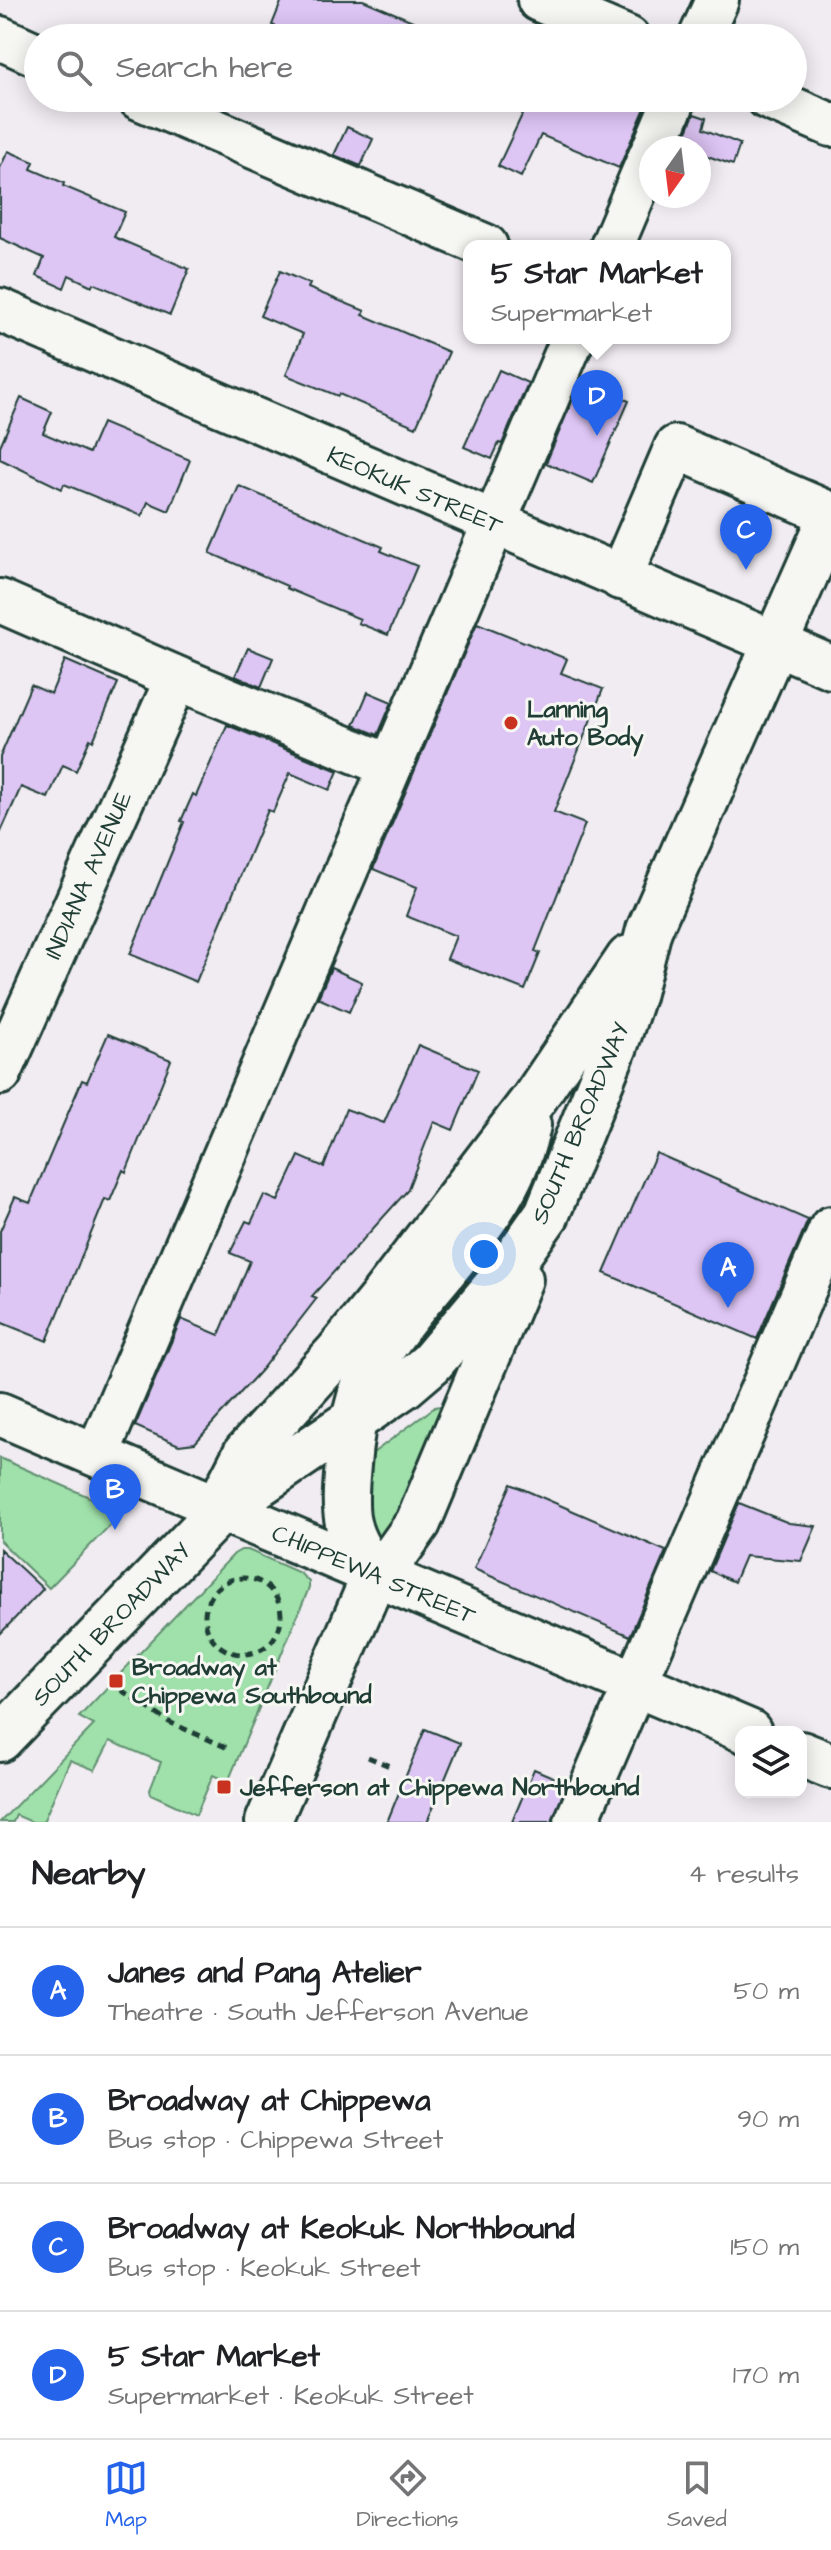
<!DOCTYPE html>
<html lang="en">
<head>
<meta charset="utf-8">
<style>
  body { margin:0; font-family:"Architects Daughter",sans-serif; background:#f6f6f6; color:#202124 }
  .controls { position:absolute; right:24px; bottom:24px; display:grid; overflow:hidden; border-radius:16px; box-shadow:0 4px 20px #0003 }
  .controls button { width:72px; height:72px; display:grid; place-items:center; padding:0; border:0; border-bottom:2px solid #e0e0e0; background:#fff; color:#202124; font:40px sans-serif }
  .compass { position:absolute; left:639px; top:136px; width:72px; height:72px; border-radius:50%; background:#fff; box-shadow:0 4px 20px #0003; rotate:194deg }
  .you { position:absolute; left:484px; top:1254px; width:28px; height:28px; margin:-20px; border:6px solid #fff; border-radius:50%; background:#1a73e8; box-shadow:0 0 0 12px #1a73e833 }
  .badge { display:grid; place-items:center; width:52px; height:52px; border-radius:50%; background:#2563eb; color:#fff; font-size:26px; font-weight:700 }
  .pin { position:absolute; translate:-50% -66px; filter:drop-shadow(0 2px 4px #0008) }
  .pin::after { content:''; position:absolute; top:42px; width:28px; height:24px; background:inherit; clip-path:polygon(0 0,100% 0,50% 100%) }
  .popup { position:absolute; left:463px; top:240px; width:268px; height:104px; box-sizing:border-box; display:grid; place-content:center; border-radius:16px; background:#fff; filter:drop-shadow(0 2px 6px #0005); font-size:26px; white-space:nowrap; color:#757577 }
  .popup b { font-size:30px; color:#202124 }
  .popup::after { content:''; position:absolute; left:50%; top:100%; margin-left:-16px; border:16px solid transparent; border-top-color:#fff }
  .list { margin:0; padding:0; list-style:none }
  h2 { display:flex; justify-content:space-between; align-items:center; height:104px; margin:0; padding:0 32px; font-size:34px }
  h2 small { font-size:26px; font-weight:400; color:#757577 }
  .list li { display:grid; grid-template-columns:52px 1fr auto; gap:24px; align-items:center; box-sizing:border-box; height:128px; padding:0 32px; border-top:2px solid #e0e0e0 }
  .list b { display:block; font-size:30px; white-space:nowrap }
  .list p { margin:0; font-size:26px; white-space:nowrap; color:#757577 }
  .list em { font-size:26px; font-style:normal; color:#757577 }
  .icon { flex:none; width:44px; height:44px; fill:none; stroke:currentColor; stroke-width:2; stroke-linecap:round; stroke-linejoin:round }
  .map { position:relative; flex:none; width:831px; height:1822px; overflow:hidden }
  .search { position:absolute; background:#fff; box-shadow:0 4px 20px #0003; left:24px; right:24px; top:24px; height:88px; display:flex; align-items:center; gap:20px; box-sizing:border-box; padding:0 28px; border-radius:44px; color:#757577; font-size:30px }
  .sheet { height:616px; background:#fff }
  nav { display:flex; justify-content:space-around; align-items:center; box-sizing:border-box; height:112px; border-top:2px solid #e0e0e0; background:#fff; font-size:22px; color:#757577 }
  nav a { display:grid; justify-items:center; gap:4px }
  nav .on { color:#2563eb }
  .map>svg:first-child { display:block }
  .green { fill:#a0e1ab; stroke:#608f70; stroke-width:2 }
  .building { fill:#ddc5f4; stroke:#1f3d34; stroke-width:2 }
  .lines { fill:none; stroke-linecap:round; stroke-linejoin:round }
  .minor-casing { stroke:#1f3d34; stroke-width:48 }
  .major-casing { stroke:#1f3d34; stroke-width:50 }
  .path { stroke:#1f3d34; stroke-width:5; stroke-dasharray:8 6; stroke-linecap:butt }
  .minor { stroke:#f6f6f2; stroke-width:42 }
  .major { stroke:#f6f6f2; stroke-width:44 }
  .poi-dot { fill:#c8321e; stroke:#f6f6f2; stroke-width:3 }
  .labels { text-anchor:middle; stroke-width:6; stroke-linejoin:round; paint-order:stroke }
  .street-label { font-size:24px; fill:#1f3d34; stroke:#f6f6f2 }
  .poi-label { font-size:24px; font-weight:bold; fill:#1f3d34; stroke:#f6f6f2; text-anchor:start }
</style>
</head>
<body>
<div class="map">
<svg width="831" height="1822" viewBox="0 0 831 1822">
  <rect width="100%" height="100%" fill="#f1ecf2"/>
  <filter id="ink" filterUnits="userSpaceOnUse"><feTurbulence type="fractalNoise" baseFrequency=".0125" numOctaves="2"/><feDisplacementMap in="SourceGraphic" scale="16" xChannelSelector="R" yChannelSelector="G"/><feConvolveMatrix kernelMatrix="1 2 1 2 8 2 1 2 1" color-interpolation-filters="sRGB"/></filter>
  <g filter="url(#ink)">
    <path class="green" d="M 441,1406 L 443,1412 L 392,1538 L 380,1540 L 369,1535 L 366,1464 L 373,1453 L 435,1407 Z
      M 0,1458 L 112,1507 L 114,1521 L 49,1588 L 0,1541 Z
      M 241,1550 L 248,1550 L 300,1573 L 309,1582 L 309,1588 L 228,1782 L 213,1775 L 196,1815 L 151,1794 L 150,1790 L 161,1762 L 110,1741 L 95,1770 L 70,1760 L 43,1822 L 32,1822 L 16,1815 L 13,1822 L 0,1822 L 94,1725 L 79,1717 L 234,1554 Z"/>
    <path class="building" d="M 282,0 L 363,0 L 453,38 L 302,38 L 272,25 Z
      M 530,98 L 553,98 L 582,111 L 587,98 L 626,98 L 646,106 L 619,168 L 541,135 L 521,177 L 498,166 Z
      M 694,114 L 706,118 L 703,129 L 740,144 L 733,165 L 699,153 L 699,148 L 681,146 Z
      M 347,127 L 373,139 L 361,166 L 334,155 Z
      M 8,151 L 34,162 L 31,169 L 64,183 L 63,186 L 125,212 L 114,237 L 189,269 L 170,315 L 93,283 L 92,286 L 69,275 L 64,288 L 37,276 L 44,258 L 0,238 L 0,168 Z
      M 280,271 L 310,284 L 308,288 L 365,311 L 363,315 L 449,352 L 416,427 L 339,394 L 338,396 L 286,375 L 303,334 L 260,316 Z
      M 499,370 L 528,383 L 502,444 L 499,443 L 492,459 L 464,447 Z
      M 581,380 L 629,401 L 593,483 L 546,463 Z
      M 21,398 L 52,412 L 43,433 L 89,453 L 102,423 L 190,460 L 169,511 L 148,502 L 142,516 L 64,484 L 62,489 L 0,459 L 0,446 Z
      M 239,486 L 383,547 L 381,551 L 417,566 L 388,635 L 358,623 L 360,619 L 286,588 L 287,586 L 210,553 Z
      M 477,623 L 567,659 L 561,673 L 603,689 L 554,812 L 585,824 L 535,951 L 540,953 L 525,990 L 447,959 L 456,936 L 406,916 L 417,887 L 373,869 Z
      M 248,648 L 273,658 L 261,687 L 235,676 Z
      M 65,660 L 118,683 L 93,741 L 90,739 L 76,771 L 63,765 L 48,798 L 21,787 L 0,834 L 0,757 L 31,685 L 51,694 Z
      M 368,692 L 392,702 L 378,735 L 354,725 Z
      M 227,725 L 338,771 L 330,790 L 290,773 L 273,812 L 268,810 L 196,982 L 130,954 L 184,822 L 181,821 L 193,794 L 196,796 Z
      M 331,968 L 362,982 L 349,1012 L 318,998 Z
      M 108,1034 L 171,1060 L 126,1172 L 123,1170 L 110,1201 L 105,1199 L 47,1341 L 0,1322 L 0,1231 L 15,1197 L 30,1203 L 82,1080 L 87,1082 Z
      M 418,1045 L 478,1070 L 453,1130 L 434,1122 L 407,1191 L 312,1296 L 317,1298 L 261,1370 L 195,1443 L 179,1445 L 135,1426 L 181,1319 L 219,1335 L 250,1261 L 230,1253 L 246,1221 L 251,1223 L 264,1195 L 278,1201 L 299,1156 L 324,1167 L 346,1109 L 384,1123 Z
      M 656,1153 L 808,1220 L 757,1339 L 604,1273 Z
      M 511,1484 L 666,1551 L 630,1636 L 474,1569 Z
      M 739,1503 L 789,1523 L 816,1526 L 801,1561 L 745,1556 L 734,1582 L 710,1571 Z
      M 0,1549 L 43,1589 L 0,1634 Z
      M 425,1729 L 460,1743 L 427,1822 L 387,1822 Z
      M 534,1769 L 567,1783 L 552,1822 L 512,1822 Z"/>
    <g class="lines">
      <g class="minor-casing">
        <path id="minor" d="M 539,0 L 628,38
          M 0,38 L 38,55
          M 700,38 L 717,0
          M 139,98 L 486,246
          M 768,98 L 831,125
          M 654,148 L 675,98
          M 612,246 L 651,154
          M 0,310 L 831,667
          M 620,578 L 676,447 L 831,514
          M 0,601 L 177,678 L 390,766
          M 0,1073 L 177,678
          M 0,1414 L 222,1509
          M 97,1455 L 573,338
          M 576,1822 L 831,1228"/>
      </g>
      <g class="major-casing">
        <path id="major" d="M 222,1509 L 227,1490 L 246,1453 L 338,1352 L 381,1299 L 534,1099 L 629,958
          M 222,1509 L 749,1732
          M 375,1574 C 344,1534 343,1515 348,1465 C 351,1426 359,1383 382,1349 C 432,1274 508,1217 528,1125
          M 0,1739 L 222,1509 L 404,1386 L 431,1363 L 497,1285 L 547,1214 L 615,1046 L 632,996 L 649,930 L 831,517
          M 801,1754 L 831,1766
          M 268,1822 L 375,1574 L 390,1562 L 418,1523 L 520,1279"/>
      </g>
      <path class="path" d="M205 1616a38 38 0 1 1 76 0a38 38 0 1 1-76 0Z
        M 121,1690 L 169,1722 L 228,1748
        M 368,1757 L 392,1767"/>
      <use href="#minor" class="minor"/>
      <use href="#major" class="major"/>
    </g>
  </g>
  <g class="poi-dot">
    <circle cx="511" cy="723" r="8"/>
    <rect x="108" y="1673" width="16" height="16" rx="4"/>
    <rect x="216" y="1779" width="16" height="16" rx="4"/>
  </g>
  <g class="labels">
    <g class="street-label">
      <text transform="translate(415 490) rotate(23)" y="8">KEOKUK STREET</text>
      <text transform="translate(88 875) rotate(-66)" y="8">INDIANA AVENUE</text>
      <text transform="translate(580 1123) rotate(-67)" y="8">SOUTH BROADWAY</text>
      <text transform="translate(374 1574) rotate(23)" y="8">CHIPPEWA STREET</text>
      <text transform="translate(111 1624) rotate(-46)" y="8">SOUTH BROADWAY</text>
    </g>
    <g class="poi-label">
      <text x="527" y="717">Lanning<tspan x="527" dy="28">Auto Body</tspan></text>
      <text x="132" y="1675">Broadway at<tspan x="132" dy="28">Chippewa Southbound</tspan></text>
      <text x="240" y="1795">Jefferson at Chippewa Northbound</text>
    </g>
  </g>
</svg>
<div class="controls">
<button><svg class="icon" aria-label="layers" viewBox="0 0 24 24"><path d="M12 4l9 5-9 5-9-5zM3 14l9 5 9-5"/></svg></button>
</div>
<svg class="compass" viewBox="-18 -18 36 36"><path d="M0-13l5 13h-10z" fill="#e53935"/><path d="M0 13l5-13h-10z" fill="#757577"/></svg>
<div class="you"></div>
<div class="pin badge" style="left:728px;top:1308px">A</div>
<div class="pin badge" style="left:115px;top:1530px">B</div>
<div class="pin badge" style="left:746px;top:570px">C</div>
<div class="pin badge" style="left:597px;top:436px">D</div>
<div class="popup"><b>5 Star Market</b>Supermarket</div>
<div class="search"><svg class="icon" aria-label="search" viewBox="0 0 24 24"><circle cx="10" cy="10" r="6"/><path d="M15 15l6 6"/></svg>Search here</div>
</div>
<section class="sheet">
<h2>Nearby<small>4 results</small></h2>
<ul class="list">
<li><span class="badge">A</span><div><b>Janes and Pang Atelier</b><p>Theatre · South Jefferson Avenue</p></div><em>50 m</em></li>
<li><span class="badge">B</span><div><b>Broadway at Chippewa</b><p>Bus stop · Chippewa Street</p></div><em>90 m</em></li>
<li><span class="badge">C</span><div><b>Broadway at Keokuk Northbound</b><p>Bus stop · Keokuk Street</p></div><em>150 m</em></li>
<li><span class="badge">D</span><div><b>5 Star Market</b><p>Supermarket · Keokuk Street</p></div><em>170 m</em></li>
</ul>
</section>
<nav>
<a class="on"><svg class="icon" aria-label="map" viewBox="0 0 24 24"><path d="M3 6l6-2 6 2 6-2v14l-6 2-6-2-6 2zM9 4v14M15 6v14"/></svg>Map</a>
<a><svg class="icon" aria-label="directions" viewBox="0 0 24 24"><path d="M12 3l9 9-9 9-9-9zM9 14v-3h6M13 9l2 2-2 2"/></svg>Directions</a>
<a><svg class="icon" aria-label="saved" viewBox="0 0 24 24"><path d="M7 4h10v16l-5-4-5 4z"/></svg>Saved</a>
</nav>
</body>
</html>
